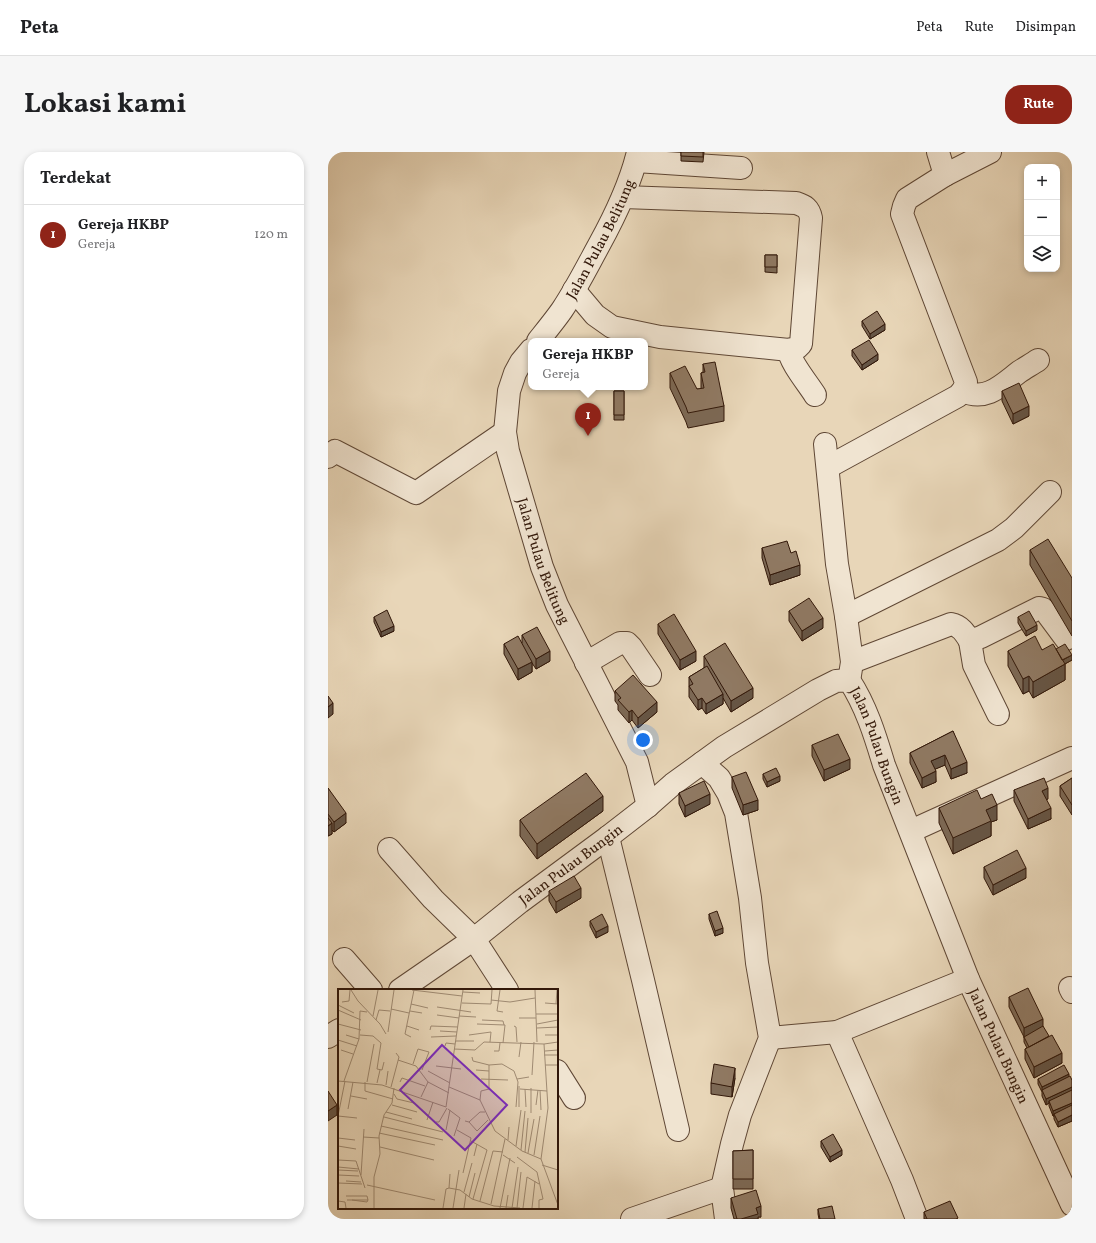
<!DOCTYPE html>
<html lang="id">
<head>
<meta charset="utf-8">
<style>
  body { margin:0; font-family:Vollkorn,serif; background:#f6f6f6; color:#202124 }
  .controls { position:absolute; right:12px; top:12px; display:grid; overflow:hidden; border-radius:8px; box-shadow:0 2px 6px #0003 }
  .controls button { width:36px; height:36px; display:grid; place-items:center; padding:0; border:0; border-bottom:1px solid #e0e0e0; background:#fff; color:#202124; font:20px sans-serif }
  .you { position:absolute; left:315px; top:588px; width:14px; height:14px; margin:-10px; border:3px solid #fff; border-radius:50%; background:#1a73e8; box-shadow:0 0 0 6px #1a73e833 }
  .badge { display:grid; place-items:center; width:26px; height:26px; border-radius:50%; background:#8f2418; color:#fff; font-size:13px; font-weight:700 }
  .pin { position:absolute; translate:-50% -33px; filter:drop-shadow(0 1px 2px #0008) }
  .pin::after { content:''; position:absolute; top:21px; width:14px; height:12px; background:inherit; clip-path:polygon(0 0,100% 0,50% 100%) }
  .popup { position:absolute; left:200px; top:186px; width:120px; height:52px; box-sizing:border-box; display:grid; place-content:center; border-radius:8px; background:#fff; filter:drop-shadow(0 1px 3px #0005); font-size:13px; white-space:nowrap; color:#757577 }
  .popup b { font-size:15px; color:#202124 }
  .popup::after { content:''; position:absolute; left:50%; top:100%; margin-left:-8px; border:8px solid transparent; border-top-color:#fff }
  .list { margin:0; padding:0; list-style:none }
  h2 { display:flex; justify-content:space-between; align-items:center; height:52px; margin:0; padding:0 16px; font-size:17px }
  h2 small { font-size:13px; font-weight:400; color:#757577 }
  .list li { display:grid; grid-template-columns:26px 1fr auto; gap:12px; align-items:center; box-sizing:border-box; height:60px; padding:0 16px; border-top:1px solid #e0e0e0 }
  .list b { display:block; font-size:15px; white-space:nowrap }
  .list p { margin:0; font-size:13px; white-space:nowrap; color:#757577 }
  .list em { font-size:13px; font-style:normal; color:#757577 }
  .icon { flex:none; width:22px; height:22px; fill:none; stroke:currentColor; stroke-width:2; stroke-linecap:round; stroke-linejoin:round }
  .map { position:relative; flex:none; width:744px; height:1067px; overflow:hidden; border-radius:16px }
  header { display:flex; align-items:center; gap:24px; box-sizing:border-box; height:56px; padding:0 20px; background:#fff; border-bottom:1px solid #e0e0e0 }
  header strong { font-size:19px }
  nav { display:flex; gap:22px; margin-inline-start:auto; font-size:14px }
  .intro { display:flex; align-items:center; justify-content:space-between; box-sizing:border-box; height:96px; padding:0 24px }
  h1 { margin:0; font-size:28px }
  .button { padding:10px 18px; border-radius:16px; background:#8f2418; color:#fff; font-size:14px; font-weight:700 }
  main { display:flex; gap:24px; padding:0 24px }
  aside { flex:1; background:#fff; border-radius:16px; box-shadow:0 2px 6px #0003 }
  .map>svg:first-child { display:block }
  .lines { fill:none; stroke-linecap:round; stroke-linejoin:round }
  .minor-casing { stroke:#5f4735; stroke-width:24 }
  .minor { stroke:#f0e4d1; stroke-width:22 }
  .wall { fill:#7c6956; stroke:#311709 }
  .shaded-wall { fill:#655546; stroke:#311709 }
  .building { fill:#907a64; stroke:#311709 }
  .labels { text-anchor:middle; stroke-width:4; stroke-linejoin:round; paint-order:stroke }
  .street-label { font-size:15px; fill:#311709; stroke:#f0e4d1 }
  .inset-road { fill:none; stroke:#9f8a72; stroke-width:1 }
  .view { fill:#7b2cbf; fill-opacity:0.15; stroke:#7b2cbf; stroke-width:2 }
  .inset-edge { fill:none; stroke:#311709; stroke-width:2 }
</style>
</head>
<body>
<header>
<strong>Peta</strong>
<nav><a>Peta</a><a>Rute</a><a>Disimpan</a></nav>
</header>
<div class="intro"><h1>Lokasi kami</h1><a class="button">Rute</a></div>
<main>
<aside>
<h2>Terdekat<small></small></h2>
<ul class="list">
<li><span class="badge">1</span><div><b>Gereja HKBP</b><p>Gereja</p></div><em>120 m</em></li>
</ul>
</aside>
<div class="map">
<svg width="744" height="1067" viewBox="0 0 744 1067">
  <rect width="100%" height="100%" fill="#e8d6b8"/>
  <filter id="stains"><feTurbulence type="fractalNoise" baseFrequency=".005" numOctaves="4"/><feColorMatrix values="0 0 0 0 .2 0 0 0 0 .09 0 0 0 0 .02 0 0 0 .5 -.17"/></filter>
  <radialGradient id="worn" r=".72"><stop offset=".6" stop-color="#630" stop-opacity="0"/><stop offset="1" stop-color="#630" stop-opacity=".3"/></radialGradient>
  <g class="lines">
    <g class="minor-casing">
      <g id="minor">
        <path d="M 610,0 L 617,23"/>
        <path d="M 308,9 L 413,16"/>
        <path d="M 246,138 L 267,163 L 284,175 L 332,185 L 461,198 L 469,196 L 473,192 L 483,66 C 481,56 477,54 468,51 L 295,45"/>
        <path id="s1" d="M 210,189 C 218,179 227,168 234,158 C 248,137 259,115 271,93 C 287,64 302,33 310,0"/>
        <path id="s2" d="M 203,198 L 193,210 L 187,221 L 181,239 L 177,280 L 180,299 L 214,415 L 229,453 L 309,610 L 320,654"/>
        <path d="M 461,198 C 461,209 481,233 487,243"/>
        <path d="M 635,239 C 658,250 674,233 691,220 C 697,216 704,212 710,208"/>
        <path d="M 497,292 L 509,412 L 518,464 L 524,510 L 522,523"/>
        <path d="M 0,305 L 7,299 L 88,341 L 177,280"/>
        <path d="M 500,315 L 630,244 C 634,240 637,237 638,230 L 574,62 L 576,54 L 579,47 L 617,23 L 662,0"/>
        <path d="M 518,464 L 670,388 L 686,376 L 722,340"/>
        <path d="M 642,489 L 646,513 L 670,562"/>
        <path d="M 524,510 L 623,472 C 633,474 637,481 642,489 L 653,485 L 711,456 L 715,457 L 718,460 L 738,487"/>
        <path d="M 258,511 L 292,491 L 299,491 L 303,495 L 322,523"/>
        <path d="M 374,611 L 391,626 L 400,641 L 408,661 L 422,746 L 429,811 L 442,886 L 412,963 L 404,992 L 394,1036 L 398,1067"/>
        <path d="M 583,679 L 744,606"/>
        <path d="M 280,685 L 315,828 L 350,978"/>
        <path d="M 61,697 L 105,747 L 146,787 L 179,838"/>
        <path d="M 16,807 L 43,838"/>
        <path d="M 742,836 L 744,840"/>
        <path id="s3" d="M 72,838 L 146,787 L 192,750 L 280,685 L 320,654 L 345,632 L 396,595 L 490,538 L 508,529 L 521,528 C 538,554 547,583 556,613 L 640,827 L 744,1053"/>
        <path d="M 509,880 L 574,1028 L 589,1067"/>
        <path d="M 0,885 L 11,878"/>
        <path d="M 442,886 L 509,880 L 640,827"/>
        <path d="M 229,919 L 246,946"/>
        <path d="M 304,1067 L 394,1036"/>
      </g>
    </g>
    <use href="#minor" class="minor"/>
  </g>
  <path class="wall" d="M 353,0 L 376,0 L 375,10 L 353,9 Z
    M 437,103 L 449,103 L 449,121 L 437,120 Z
    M 534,169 L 557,178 L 542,187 L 534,174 Z
    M 524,198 L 550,208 L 534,218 L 524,204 Z
    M 375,212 L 396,254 L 396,269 L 360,276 L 358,270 L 342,236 L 342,221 L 369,237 L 373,237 L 373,221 L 375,220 Z
    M 286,239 L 296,239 L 296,268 L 286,268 Z
    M 674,239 L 701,264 L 685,272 L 674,249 Z
    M 434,396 L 463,401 L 472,423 L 442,433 L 434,406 Z
    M 702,398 L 744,426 L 744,484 L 702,413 Z
    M 461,459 L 495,476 L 474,489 L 461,469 Z
    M 46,465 L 66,479 L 53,485 L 46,470 Z
    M 690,465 L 709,478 L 698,484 L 690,471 Z
    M 330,472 L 368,509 L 352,518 L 330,482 Z
    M 194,483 L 222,509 L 208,517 L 204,511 L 204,520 L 190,528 L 176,502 L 176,492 L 194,491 Z
    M 728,497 L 744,508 L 737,512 L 737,528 L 705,546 L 701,539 L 695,542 L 680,514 L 680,499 L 714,498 Z
    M 376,504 L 425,546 L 403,560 L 395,546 L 395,552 L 378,562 L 374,556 L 370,558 L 361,545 L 361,525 L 376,516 Z
    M 287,539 L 329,560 L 310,576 L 304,568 L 301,571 L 290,558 L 290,553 L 287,549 Z
    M 625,579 L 639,621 L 623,627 L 617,613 L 607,617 L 608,630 L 594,636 L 582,611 L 582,601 Z
    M 484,593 L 522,617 L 496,629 L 484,604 Z
    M 435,622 L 452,629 L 439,635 L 435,627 Z
    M 404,625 L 430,658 L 415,663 L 404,636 Z
    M 744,626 L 744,663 L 732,644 L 732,634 Z
    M 0,636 L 18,671 L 6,680 L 4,678 L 4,682 L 0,684 Z
    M 686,638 L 720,647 L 718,647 L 723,667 L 700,677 L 686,649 Z
    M 351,641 L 382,652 L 357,665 L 351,652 Z
    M 653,647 L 669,668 L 663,670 L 663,684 L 625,702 L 611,671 L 611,656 Z
    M 275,659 L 209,707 L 192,684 L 192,668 Z
    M 656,715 L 698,726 L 665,743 L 656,726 Z
    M 221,739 L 253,746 L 228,761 L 221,749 Z
    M 381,762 L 395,781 L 387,784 L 381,767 Z
    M 262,769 L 280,780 L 268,786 L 262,774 Z
    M 681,845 L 715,875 L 734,911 L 706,926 L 697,907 L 697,897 L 699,896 L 696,890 L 696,885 L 681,855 Z
    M 741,925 L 744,928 L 744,969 L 730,975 L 726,967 L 726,964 L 725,964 L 721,954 L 721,951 L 718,953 L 714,944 L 714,940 L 710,932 L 710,927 Z
    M 407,926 L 404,945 L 383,942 L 383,931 Z
    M 493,989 L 514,1003 L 502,1010 L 493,995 Z
    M 425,998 L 425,1037 L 405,1037 L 405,999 Z
    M 403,1046 L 433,1065 L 430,1065 L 430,1067 L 406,1067 L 403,1056 Z
    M 490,1057 L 507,1067 L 491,1067 L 490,1062 Z
    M 596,1060 L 630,1067 L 596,1067 Z"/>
  <path class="shaded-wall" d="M 557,172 L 557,178 L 542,187 L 542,182 Z
    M 550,202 L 550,208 L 534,218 L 534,213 Z
    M 701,254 L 701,264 L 685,272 L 685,262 Z
    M 472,413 L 472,423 L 442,433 L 442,423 Z
    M 495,466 L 495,476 L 474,489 L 474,479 Z
    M 709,473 L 709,478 L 698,484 L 698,479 Z
    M 66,474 L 66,479 L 53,485 L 53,480 Z
    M 222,499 L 222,509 L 208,517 L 208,507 Z
    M 368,499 L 368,509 L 352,518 L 352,508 Z
    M 744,503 L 744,508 L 733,514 L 733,509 Z
    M 204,510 L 204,520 L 190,528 L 190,517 Z
    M 737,512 L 737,528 L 705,546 L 705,530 Z
    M 701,524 L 701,539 L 695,542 L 695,527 Z
    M 425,536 L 425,546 L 403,560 L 403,549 Z
    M 395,542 L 395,552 L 378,562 L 378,552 Z
    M 374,546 L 374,556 L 370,558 L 370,548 Z
    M 329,550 L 329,560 L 310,576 L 310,566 Z
    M 5,551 L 5,562 L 0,566 L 0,555 Z
    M 304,558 L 304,568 L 301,571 L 301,560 Z
    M 617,603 L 617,613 L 603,619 L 603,609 Z
    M 522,607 L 522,617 L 496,629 L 496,618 Z
    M 639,610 L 639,621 L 623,627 L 623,617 Z
    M 608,619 L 608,630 L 594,636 L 594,626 Z
    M 452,624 L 452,629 L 439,635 L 439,630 Z
    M 720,636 L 720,647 L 714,649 L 714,639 Z
    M 382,642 L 382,652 L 357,665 L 357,654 Z
    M 275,644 L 275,659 L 209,707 L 209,692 Z
    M 430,648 L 430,658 L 415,663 L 415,653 Z
    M 669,653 L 669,668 L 663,670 L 663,684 L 625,702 L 625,686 L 658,658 Z
    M 723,656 L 723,667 L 700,677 L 700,667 Z
    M 18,661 L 18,671 L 6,680 L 6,670 Z
    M 4,671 L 4,682 L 0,684 L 0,674 Z
    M 698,716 L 698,726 L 665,743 L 665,733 Z
    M 253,736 L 253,746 L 228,761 L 228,750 Z
    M 280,774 L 280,780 L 268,786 L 268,780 Z
    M 395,776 L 395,781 L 387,784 L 387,779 Z
    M 715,867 L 715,877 L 696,886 L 696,876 Z
    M 734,901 L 734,911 L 706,926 L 706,915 Z
    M 407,916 L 407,926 L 404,945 L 404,935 Z
    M 741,922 L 741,928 L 714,939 L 714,935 Z
    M 744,935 L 744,940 L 721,949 L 721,951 L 718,953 L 718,947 Z
    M 744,951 L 744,956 L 726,962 L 726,964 L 725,964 L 725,959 Z
    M 9,953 L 9,963 L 0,969 L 0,959 Z
    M 744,963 L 744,969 L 730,975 L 730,970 Z
    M 514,998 L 514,1003 L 502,1010 L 502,1005 Z
    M 433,1054 L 433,1065 L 430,1065 L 430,1067 L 413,1067 L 428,1056 Z"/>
  <path class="building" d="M 353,0 L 375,0 L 375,5 L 353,4 Z
    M 437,103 L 449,103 L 449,115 L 437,115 Z
    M 549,159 L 557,172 L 542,182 L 534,169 Z
    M 541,188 L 550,202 L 534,213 L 524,198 Z
    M 387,210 L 396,254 L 360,261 L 358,255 L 342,221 L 357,214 L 369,237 L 376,236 L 373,221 L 377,220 L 375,212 Z
    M 691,231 L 701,254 L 685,262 L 674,239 Z
    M 286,239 L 296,239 L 296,263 L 286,263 Z
    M 720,387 L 744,426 L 744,469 L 702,398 Z
    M 459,389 L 463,401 L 468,399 L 472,413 L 442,423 L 434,396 Z
    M 481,446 L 495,466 L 474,479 L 461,459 Z
    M 59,458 L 66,474 L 53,480 L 46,465 Z
    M 701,459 L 709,473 L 698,479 L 690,465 Z
    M 346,462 L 368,499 L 352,508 L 330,472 Z
    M 209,475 L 222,499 L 208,507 L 194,483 Z
    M 190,484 L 204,510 L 190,517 L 176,492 Z
    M 707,484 L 714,498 L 725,492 L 737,512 L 705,530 L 701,524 L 695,527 L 680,499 Z
    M 397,491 L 425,536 L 403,549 L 376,504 Z
    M 737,492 L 744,503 L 734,508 L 728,497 Z
    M 379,514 L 395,542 L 378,552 L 374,546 L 370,548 L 361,534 L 365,532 L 361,525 Z
    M 305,523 L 329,550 L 310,566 L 304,558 L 301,560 L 290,548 L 293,546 L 287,539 Z
    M 0,544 L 5,551 L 0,555 Z
    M 625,579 L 639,610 L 623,617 L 617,603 L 603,609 L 608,619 L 594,626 L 582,601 Z
    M 510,582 L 522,607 L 496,618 L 484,593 Z
    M 448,616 L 452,624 L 439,630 L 435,622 Z
    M 418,620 L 430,648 L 415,653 L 404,625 Z
    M 258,621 L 275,644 L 209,692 L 192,668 Z
    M 716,626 L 720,636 L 714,639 L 723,656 L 700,667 L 686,638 Z
    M 744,626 L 744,653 L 732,634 Z
    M 376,629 L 382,642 L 357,654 L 351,641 Z
    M 0,636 L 18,661 L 6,670 L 0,662 Z
    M 649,638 L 653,647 L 664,642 L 669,653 L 658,658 L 663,669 L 625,686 L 611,656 Z
    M 0,666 L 4,671 L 0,674 Z
    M 689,698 L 698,716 L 665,733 L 656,715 Z
    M 246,724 L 253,736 L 228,750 L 221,739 Z
    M 389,759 L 395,776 L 387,779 L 381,762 Z
    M 274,762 L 280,774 L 268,780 L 262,769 Z
    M 700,836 L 715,867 L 696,876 L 681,845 Z
    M 715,874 L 721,884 L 701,895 L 696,885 Z
    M 724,883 L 734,901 L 706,915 L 697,897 Z
    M 386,912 L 407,916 L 404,935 L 383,931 Z
    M 736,913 L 741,922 L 714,935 L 710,927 Z
    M 742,924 L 744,928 L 744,935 L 718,947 L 714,938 Z
    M 744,938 L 744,951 L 725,959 L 721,949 Z
    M 0,939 L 9,953 L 0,959 Z
    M 744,953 L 744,963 L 730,970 L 726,962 Z
    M 505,982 L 514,998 L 502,1005 L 493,989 Z
    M 425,998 L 425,1027 L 405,1027 L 405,999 Z
    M 428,1038 L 433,1054 L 428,1056 L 430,1062 L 413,1067 L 409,1067 L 403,1046 Z
    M 622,1049 L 630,1066 L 628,1067 L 599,1067 L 596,1060 Z
    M 504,1054 L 507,1067 L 492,1067 L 490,1057 Z"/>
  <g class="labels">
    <g class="street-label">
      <text dy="5" stroke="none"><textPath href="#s1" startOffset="120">Jalan Pulau Belitung</textPath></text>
      <text dy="5" stroke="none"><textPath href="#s2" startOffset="223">Jalan Pulau Belitung</textPath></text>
      <text dy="5" stroke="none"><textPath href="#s3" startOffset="620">Jalan Pulau Bungin</textPath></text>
      <text dy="5" stroke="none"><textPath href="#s3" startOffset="212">Jalan Pulau Bungin</textPath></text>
      <text dy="5" stroke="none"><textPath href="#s3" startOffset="944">Jalan Pulau Bungin</textPath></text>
    </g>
  </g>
  <g transform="translate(10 837)">
    <rect width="220" height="220" fill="#e8d6b8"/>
    <path class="inset-road" d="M 13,1 L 20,12 L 42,35 L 48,45M 74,1 L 124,7M 162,1 L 159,22 L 165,23M 197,1 L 199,53M 125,3 L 142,4M 153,11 L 172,13 L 197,9M 4,13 L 11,12 L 12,1M 124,14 L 153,15 L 154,1M 207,14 L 220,15M 73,15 L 90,19M 218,15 L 219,1M 0,16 L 16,24M 99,18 L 133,23M 53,20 L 71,24M 0,21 L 23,31M 72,22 L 84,24M 198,25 L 220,25M 99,26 L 121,29M 35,27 L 40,1M 121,27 L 138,28M 181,29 L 198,29M 38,31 L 41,21 L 52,22M 144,31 L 165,32 L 166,36M 0,35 L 23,41M 139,35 L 167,36 L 165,54M 199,35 L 220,31M 69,37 L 81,41M 176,37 L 178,38 L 179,53M 199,39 L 220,38M 92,41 L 93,37 L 120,38M 102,42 L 119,43M 50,43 L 56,1M 8,46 L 21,50M 22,46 L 35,47 L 43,54 L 39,80 L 44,81 L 46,73M 131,46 L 153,43 L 152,53M 207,46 L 220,46M 73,48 L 67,45 L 76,1M 93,48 L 118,47M 0,51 L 19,57M 118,52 L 136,52M 206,55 L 220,53M 107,57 L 108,54 L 117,55M 116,60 L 137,61 L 146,53 L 206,55 L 210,119 L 203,170 L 220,216M 3,61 L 15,65M 156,62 L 161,62 L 162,54M 207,62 L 220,61M 206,66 L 220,66M 134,68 L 135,72 L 151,76 L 164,75 L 176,82 L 180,93 L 178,118M 181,68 L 183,53M 60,71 L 78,77 L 90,93 L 111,104M 75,75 L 80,60 L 91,63 L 84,81M 207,76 L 220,76M 98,77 L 123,80M 138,81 L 151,82M 90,82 L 112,94M 194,86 L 196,53M 143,90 L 170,91M 179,90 L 191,88M 0,92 L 44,96 L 108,118 L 125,1M 6,92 L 21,50 L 22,22 L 29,23M 27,93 L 27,102 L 55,110M 29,93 L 36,55M 62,93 L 64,89 L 87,97M 39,94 L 42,81M 48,96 L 50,82M 181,97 L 181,118M 53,98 L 61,68 L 58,64M 111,98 L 142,111 L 157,142 L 184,162 L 203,170M 193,99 L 193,124M 182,100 L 209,102M 187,100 L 188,118M 202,101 L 203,121M 56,105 L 59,110 L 76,114M 13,107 L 29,110M 83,108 L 90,93M 142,111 L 143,102 L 151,100 L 151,76M 54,116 L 79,123M 198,116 L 200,101M 10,120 L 15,93M 110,120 L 122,129M 48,123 L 74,130M 0,127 L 7,92M 0,127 L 19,129M 46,128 L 105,143M 89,131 L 95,113M 127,132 L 131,133 L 139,142 L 150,131M 98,133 L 101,133 L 109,119M 131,133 L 142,123 L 147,123M 43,137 L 105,151M 108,141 L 112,121M 119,141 L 133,149 L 125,184M 41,144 L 97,156M 116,147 L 122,129M 25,148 L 41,149M 0,149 L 17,151M 170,151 L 171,138M 133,152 L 149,161 L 135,210M 0,157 L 18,160M 178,157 L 183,121M 42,158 L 96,171M 183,161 L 187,122M 187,163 L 190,129M 190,164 L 196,130M 165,166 L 177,174M 196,166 L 202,127M 136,167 L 139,155M 179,168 L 199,183 L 205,210 L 201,211 L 201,219M 0,171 L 18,172 L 27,199M 204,176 L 220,181M 0,178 L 21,180M 0,181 L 20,182M 0,186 L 21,187M 23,186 L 26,140M 8,192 L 23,193M 0,194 L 24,195M 29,196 L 97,211M 111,199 L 122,201 L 134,210 L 156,217 L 182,219M 111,199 L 112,185M 126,203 L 134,174M 8,207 L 29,207 L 30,211 L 29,213 L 14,211M 131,208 L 137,184M 9,211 L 30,211M 0,212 L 7,213 L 8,219M 142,212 L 155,162 L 165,163M 153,215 L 167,150M 36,219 L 36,188 L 42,165 L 41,147 L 46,126 L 54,114 L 56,99M 105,219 L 108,200 L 111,199M 115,219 L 121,181M 126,219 L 128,205M 162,219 L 172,169M 168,219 L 170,206M 174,219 L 180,178M 179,219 L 183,183M 185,219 L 189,188 L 201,195M 194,219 L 197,192"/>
    <path class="view" d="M 104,56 L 169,116 L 127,161 L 62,101 Z"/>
    <rect width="220" height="220" class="inset-edge"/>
  </g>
  <rect width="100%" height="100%" filter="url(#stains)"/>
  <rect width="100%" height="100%" fill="url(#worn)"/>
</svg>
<div class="controls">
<button>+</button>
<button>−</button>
<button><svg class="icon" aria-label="layers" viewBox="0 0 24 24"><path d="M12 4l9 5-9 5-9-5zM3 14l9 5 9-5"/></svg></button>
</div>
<div class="you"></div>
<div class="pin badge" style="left:260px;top:284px">1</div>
<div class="popup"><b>Gereja HKBP</b>Gereja</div>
</div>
</main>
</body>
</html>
